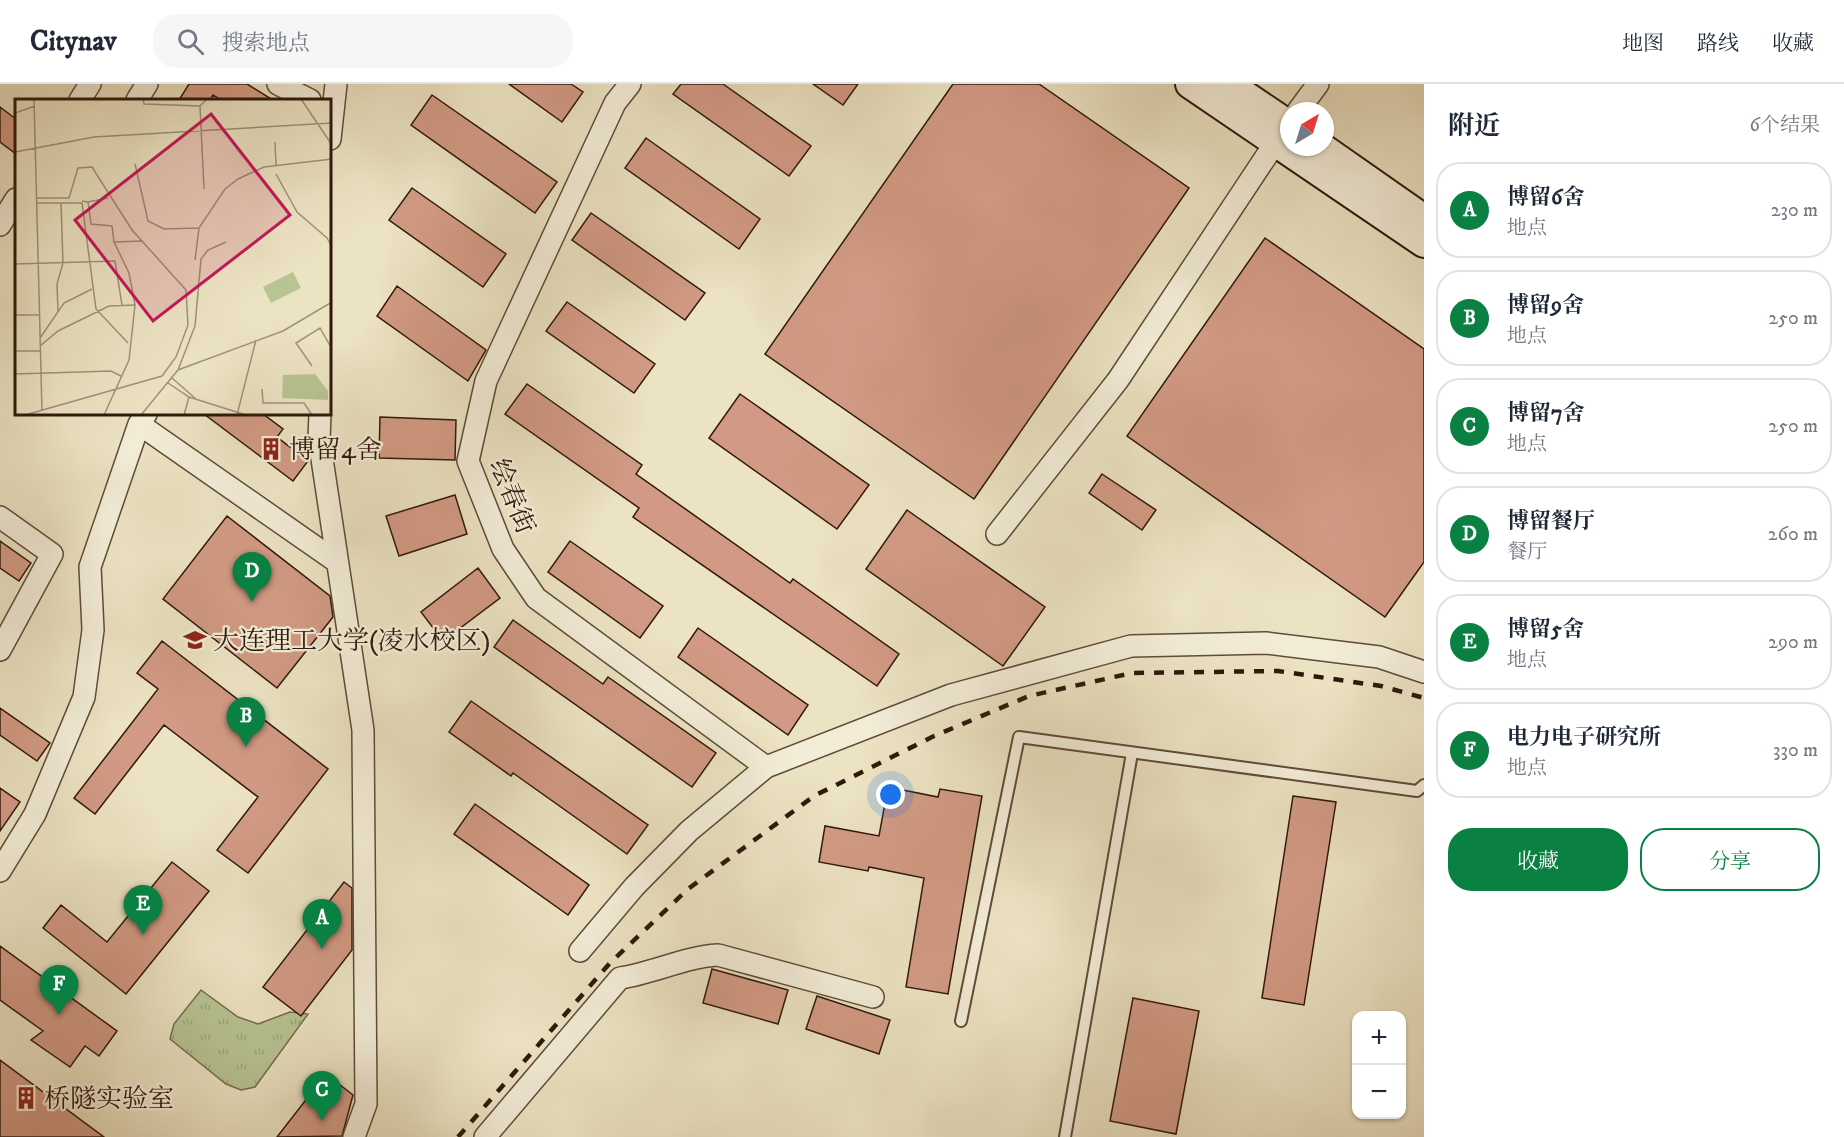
<!DOCTYPE html>
<html lang="zh">
<head>
<meta charset="utf-8">
<style>
  body { margin:0; font-family:"IM FELL DW Pica","Noto Serif SC",serif; background:#f6f6f7; color:#1f2937 }
  .controls { position:absolute; right:18px; bottom:18px; display:grid; overflow:hidden; border-radius:12px; box-shadow:0 2px 4px #0004 }
  .controls button { width:54px; height:54px; display:grid; place-items:center; padding:0; border:0; border-bottom:2px solid #e0e1e3; background:#fff; color:#1f2937; font:30px sans-serif }
  .compass { position:absolute; left:1280px; top:18px; width:54px; height:54px; border-radius:50%; background:#fff; box-shadow:0 2px 4px #0004; rotate:38deg }
  .you { position:absolute; left:891px; top:711px; width:21px; height:21px; margin:-15px; border:4px solid #fff; border-radius:50%; background:#1a73e8; box-shadow:0 0 0 9px #1a73e833 }
  .badge { display:grid; place-items:center; width:39px; height:39px; border-radius:50%; background:#0b8043; color:#fff; font-size:20px; font-weight:700 }
  .pin { position:absolute; translate:-50% -50px; filter:drop-shadow(0 2px 3px #0008) }
  .pin::after { content:''; position:absolute; top:32px; width:21px; height:18px; background:inherit; clip-path:polygon(0 0,100% 0,50% 100%) }
  .list { margin:0; padding:0; list-style:none }
  h2 { display:flex; justify-content:space-between; align-items:center; height:78px; margin:0; padding:0 24px; font-size:26px }
  h2 small { font-size:20px; font-weight:400; color:#747a83 }
  .list li { display:grid; grid-template-columns:39px 1fr auto; gap:18px; align-items:center; box-sizing:border-box; height:96px; margin:0 12px 12px; padding:0 12px; border:2px solid #e0e1e3; border-radius:24px }
  .list b { display:block; font-size:22px; white-space:nowrap }
  .list p { margin:0; font-size:20px; white-space:nowrap; color:#747a83 }
  .list em { font-size:20px; font-style:normal; color:#747a83 }
  .actions { display:flex; gap:12px; padding:18px 24px }
  .actions a { flex:1; padding:14px 0; border:2px solid #0b8043; border-radius:24px; text-align:center; font-size:21px; color:#0b8043 }
  .actions .main { background:#0b8043; color:#fff }
  .icon { flex:none; width:33px; height:33px; fill:none; stroke:currentColor; stroke-width:2; stroke-linecap:round; stroke-linejoin:round }
  .map { position:relative; flex:none; width:1424px; height:1053px; overflow:hidden }
  header { display:flex; align-items:center; gap:36px; box-sizing:border-box; height:84px; padding:0 30px; background:#fff; border-bottom:2px solid #e0e1e3 }
  header strong { font-size:28px }
  nav { display:flex; gap:33px; margin-inline-start:auto; font-size:21px }
  .search { width:420px; height:54px; background:#f6f6f7; display:flex; align-items:center; gap:15px; box-sizing:border-box; padding:0 21px; border-radius:24px; color:#747a83; font-size:22px }
  main { display:flex }
  aside { flex:1; background:#fff }
  .map>svg:first-child { display:block }
  .grass { fill:url(#grass-tufts); stroke:#746e4f; stroke-width:1.5 }
  .building { fill:#d29a84; stroke:#2f180b; stroke-width:1.5 }
  .lines { fill:none; stroke-linecap:round; stroke-linejoin:round }
  .service-casing { stroke:#5e4b39; stroke-width:14 }
  .minor-casing { stroke:#5e4b39; stroke-width:24 }
  .secondary-casing { stroke:#2f180b; stroke-width:32 }
  .service { stroke:#f3edd8; stroke-width:10 }
  .minor { stroke:#f3edd8; stroke-width:21 }
  .secondary { stroke:#f3edd8; stroke-width:28 }
  .rail { stroke:#2f180b; stroke-width:4.5; stroke-dasharray:10 10; stroke-linecap:butt }
  .labels { text-anchor:middle; stroke-width:4.5; stroke-linejoin:round; paint-order:stroke }
  .poi-label { font-size:26px; fill:#2f180b; stroke:#f3edd8; text-anchor:start }
  .street-label { font-size:26px; fill:#2f180b; stroke:#f3edd8 }
  .inset-road { fill:none; stroke:#a09279; stroke-width:1.5 }
  .view { fill:#c2185b; fill-opacity:0.15; stroke:#c2185b; stroke-width:3 }
  .inset-edge { fill:none; stroke:#2f180b; stroke-width:3 }
</style>
</head>
<body>
<header>
<strong>Citynav</strong>
<div class="search"><svg class="icon" aria-label="search" viewBox="0 0 24 24"><circle cx="10" cy="10" r="6"/><path d="M15 15l6 6"/></svg>搜索地点</div>
<nav><a>地图</a><a>路线</a><a>收藏</a></nav>
</header>
<main>
<div class="map">
<svg width="1424" height="1053" viewBox="0 0 1424 1053">
  <defs>
    <pattern id="grass-tufts" width="24" height="20" patternUnits="userSpaceOnUse" patternTransform="scale(1.5)"><rect width="24" height="20" fill="#b8c493"/><path d="M3 7l-1-3M5 7V3M7 7l1-3M15 17l-1-3M17 17v-4M19 17l1-3" fill="none" stroke="#9ea87d"/></pattern>
  </defs>
  <rect width="100%" height="100%" fill="#ece3c3"/>
  <filter id="stains"><feTurbulence type="fractalNoise" baseFrequency=".00333" numOctaves="4"/><feColorMatrix values="0 0 0 0 .2 0 0 0 0 .09 0 0 0 0 .02 0 0 0 .5 -.17"/></filter>
  <radialGradient id="worn" r=".72"><stop offset=".6" stop-color="#630" stop-opacity="0"/><stop offset="1" stop-color="#630" stop-opacity=".3"/></radialGradient>
  <path class="grass" d="M 201,906 L 238,933 L 258,940 L 290,928 L 308,930 L 255,1003 L 241,1006 L 226,1000 L 170,955 L 174,940 Z"/>
  <path class="building" d="M 189,0 L 247,0 L 273,16 L 221,16 L 213,11 L 210,16 L 179,16 Z
    M 509,0 L 571,0 L 583,8 L 562,38 Z
    M 681,0 L 723,0 L 811,62 L 789,92 L 673,10 Z
    M 813,0 L 858,0 L 843,21 Z
    M 953,0 L 1039,0 L 1189,104 L 974,415 L 765,270 Z
    M 432,11 L 557,98 L 535,129 L 411,41 Z
    M 0,23 L 16,35 L 16,70 L 0,58 Z
    M 646,54 L 760,135 L 739,165 L 625,84 Z
    M 412,104 L 506,170 L 483,203 L 389,136 Z
    M 591,129 L 705,209 L 685,236 L 572,156 Z
    M 1265,154 L 1424,265 L 1424,478 L 1385,533 L 1127,352 Z
    M 397,202 L 486,266 L 468,297 L 377,232 Z
    M 567,218 L 655,280 L 634,309 L 546,247 Z
    M 527,300 L 642,381 L 636,390 L 790,499 L 793,495 L 899,570 L 877,602 L 633,433 L 639,424 L 505,330 Z
    M 740,310 L 869,401 L 837,445 L 709,354 Z
    M 204,330 L 263,330 L 283,345 L 277,353 L 308,377 L 293,397 Z
    M 380,333 L 456,336 L 455,376 L 379,374 Z
    M 1102,390 L 1156,426 L 1142,446 L 1089,409 Z
    M 455,411 L 467,450 L 399,472 L 386,432 Z
    M 907,426 L 1045,523 L 1003,582 L 866,485 Z
    M 227,432 L 330,512 L 333,533 L 277,604 L 163,515 Z
    M 0,457 L 31,479 L 19,497 L 0,484 Z
    M 570,457 L 663,522 L 640,554 L 548,488 Z
    M 478,484 L 500,514 L 443,557 L 421,528 Z
    M 513,536 L 603,600 L 608,593 L 716,669 L 692,703 L 494,563 Z
    M 698,544 L 808,621 L 788,651 L 678,573 Z
    M 162,557 L 328,685 L 248,789 L 217,766 L 258,713 L 164,641 L 95,730 L 74,714 L 158,605 L 137,589 Z
    M 471,617 L 648,741 L 627,770 L 513,689 L 511,692 L 449,648 Z
    M 0,624 L 50,659 L 37,677 L 0,651 Z
    M 888,703 L 938,713 L 940,705 L 982,712 L 948,910 L 906,903 L 924,794 L 869,783 L 868,787 L 819,778 L 825,742 L 879,752 Z
    M 0,704 L 20,718 L 0,747 Z
    M 1293,712 L 1336,718 L 1304,921 L 1262,914 Z
    M 475,720 L 589,801 L 568,831 L 454,750 Z
    M 172,778 L 209,807 L 126,910 L 43,844 L 61,821 L 107,858 Z
    M 344,798 L 352,804 L 352,866 L 301,932 L 263,903 Z
    M 0,862 L 117,947 L 99,972 L 85,962 L 70,983 L 31,956 L 43,947 L 0,916 Z
    M 712,885 L 788,906 L 778,940 L 703,919 Z
    M 817,912 L 890,936 L 879,970 L 806,945 Z
    M 1133,914 L 1199,927 L 1176,1050 L 1110,1037 Z
    M 0,976 L 104,1053 L 0,1053 Z
    M 326,990 L 353,1011 L 342,1052 L 277,1053 Z"/>
  <g class="lines">
    <g class="service-casing">
      <path id="service" d="M 961,937 L 1019,653 L 1417,707 L 1424,701
        M 1065,1053 L 1132,669"/>
    </g>
    <g class="minor-casing">
      <path id="minor" d="M 278,0 L 310,16
        M 630,0 L 615,19 L 486,297 L 468,377 L 503,465 L 536,514 L 766,683
        M 80,16 L 90,0
        M 137,16 L 147,0
        M 1298,27 L 1318,0
        M 330,55 L 336,0
        M 0,141 L 16,115
        M 320,330 L 319,355 L 363,646 L 366,1020 L 354,1053
        M 139,340 L 337,478
        M 0,433 L 52,470 L 0,566
        M 997,450 L 1118,296 L 1283,47
        M 0,787 L 35,730 L 84,613 L 93,546 L 90,483 L 139,340 L 146,330
        M 580,867 L 634,803 L 689,747 L 766,683 L 951,611 L 1131,562 L 1266,559 L 1379,573 L 1424,588
        M 485,1053 L 620,894 C 654,889 684,873 718,871 L 873,913"/>
    </g>
    <g class="secondary-casing">
      <path id="secondary" d="M 1190,0 L 1424,159
        M 1228,0 L 1289,41
        M 1321,63 L 1424,135"/>
    </g>
    <use href="#service" class="service"/>
    <use href="#minor" class="minor"/>
    <use href="#secondary" class="secondary"/>
    <path class="rail" d="M 458,1053 L 610,879 L 688,805 L 814,712 L 934,652 L 1029,612 L 1132,589 L 1278,587 L 1381,602 L 1424,614"/>
  </g>
  <defs>
    <g id="building-bare" transform="scale(1.8)"><path d="M-4-6H4V6H1V3H-1V6H-4ZM-2.5-4.3h1.7v1.8h-1.7ZM.8-4.3h1.7v1.8H.8ZM-2.5-1h1.7V.8h-1.7ZM.8-1h1.7V.8H.8Z" fill="#8f2418" stroke="#f3edd8" stroke-width="2.5" paint-order="stroke"/></g>
    <g id="university-bare" transform="scale(1.8)"><path d="M0-5L7-2L0 1L-7-2ZM-4 1L0 2.5L4 1V4Q0 6-4 4Z" fill="#8f2418" stroke="#f3edd8" stroke-width="2.5" paint-order="stroke"/></g>
  </defs>
  <g fill-rule="evenodd">
    <use href="#building-bare" x="271" y="365"/>
    <use href="#university-bare" x="195" y="556"/>
    <use href="#building-bare" x="26" y="1014"/>
  </g>
  <g class="labels">
    <g class="poi-label">
      <text x="289" y="374">博留4舍</text>
      <text x="213" y="565">大连理工大学(凌水校区)</text>
      <text x="44" y="1023">桥隧实验室</text>
    </g>
    <g class="street-label">
      <text transform="translate(513 412) rotate(68)" y="9">绘春街</text>
    </g>
  </g>
  <g transform="translate(15 15)">
    <rect width="316" height="316" fill="#ece3c3"/>
    <path d="M 278,173 L 286,189 L 256,204 L 248,188 ZM 300,275 L 313,292 L 313,301 L 267,299 L 268,276 Z" fill="#b8c493"/>
    <path class="inset-road" d="M 19,0 L 27,312M 128,0 L 129,5 L 185,7M 286,0 L 317,46M 0,14 L 20,7M 260,43 L 261,66M 0,53 L 79,38 L 317,24M 120,65 L 133,122 L 149,130 L 184,129M 261,75 L 282,113 L 312,139 L 317,148M 189,90 L 185,7 L 192,0M 67,102 L 73,103 L 76,125 L 97,127 L 99,143 L 114,174 L 120,206M 73,103 L 93,99M 22,104 L 67,104 L 81,210 L 113,244M 99,143 L 128,142M 180,161 L 184,129 L 210,90 L 223,80 L 249,68 L 317,60M 0,165 L 100,162 L 107,206M 43,213 L 42,185 L 48,164 L 46,104M 0,216 L 25,216M 25,239 L 49,204 L 77,190M 25,247 L 43,232 L 94,207 L 120,206 L 114,261 L 89,316M 0,252 L 25,252M 297,267 L 281,244 L 305,229 L 317,250M 163,271 L 180,227 L 186,160 L 193,151 L 211,143M 0,275 L 96,272 L 106,277M 157,279 L 181,300M 153,284 L 174,298 L 231,316M 247,290 L 248,304 L 289,304 L 297,316M 10,316 L 147,277 L 161,258 L 173,226 L 171,191 L 117,131 L 77,68 L 63,69 L 54,99 L 22,99M 126,316 L 163,271 L 268,232 L 317,203M 169,316 L 174,298M 222,316 L 241,241"/>
    <path class="view" d="M 196,15 L 275,116 L 138,222 L 60,121 Z"/>
    <rect width="316" height="316" class="inset-edge"/>
  </g>
  <rect width="100%" height="100%" filter="url(#stains)"/>
  <rect width="100%" height="100%" fill="url(#worn)"/>
</svg>
<div class="controls">
<button>+</button>
<button>−</button>
</div>
<svg class="compass" viewBox="-18 -18 36 36"><path d="M0-13l5 13h-10z" fill="#e53935"/><path d="M0 13l5-13h-10z" fill="#747a83"/></svg>
<div class="you"></div>
<div class="pin badge" style="left:322px;top:865px">A</div>
<div class="pin badge" style="left:246px;top:663px">B</div>
<div class="pin badge" style="left:322px;top:1037px">C</div>
<div class="pin badge" style="left:252px;top:518px">D</div>
<div class="pin badge" style="left:143px;top:851px">E</div>
<div class="pin badge" style="left:59px;top:931px">F</div>
</div>
<aside>
<h2>附近<small>6个结果</small></h2>
<ul class="list">
<li><span class="badge">A</span><div><b>博留6舍</b><p>地点</p></div><em>230 m</em></li>
<li><span class="badge">B</span><div><b>博留9舍</b><p>地点</p></div><em>250 m</em></li>
<li><span class="badge">C</span><div><b>博留7舍</b><p>地点</p></div><em>250 m</em></li>
<li><span class="badge">D</span><div><b>博留餐厅</b><p>餐厅</p></div><em>260 m</em></li>
<li><span class="badge">E</span><div><b>博留5舍</b><p>地点</p></div><em>290 m</em></li>
<li><span class="badge">F</span><div><b>电力电子研究所</b><p>地点</p></div><em>330 m</em></li>
</ul>
<div class="actions"><a class="main">收藏</a><a>分享</a></div>
</aside>
</main>
</body>
</html>
